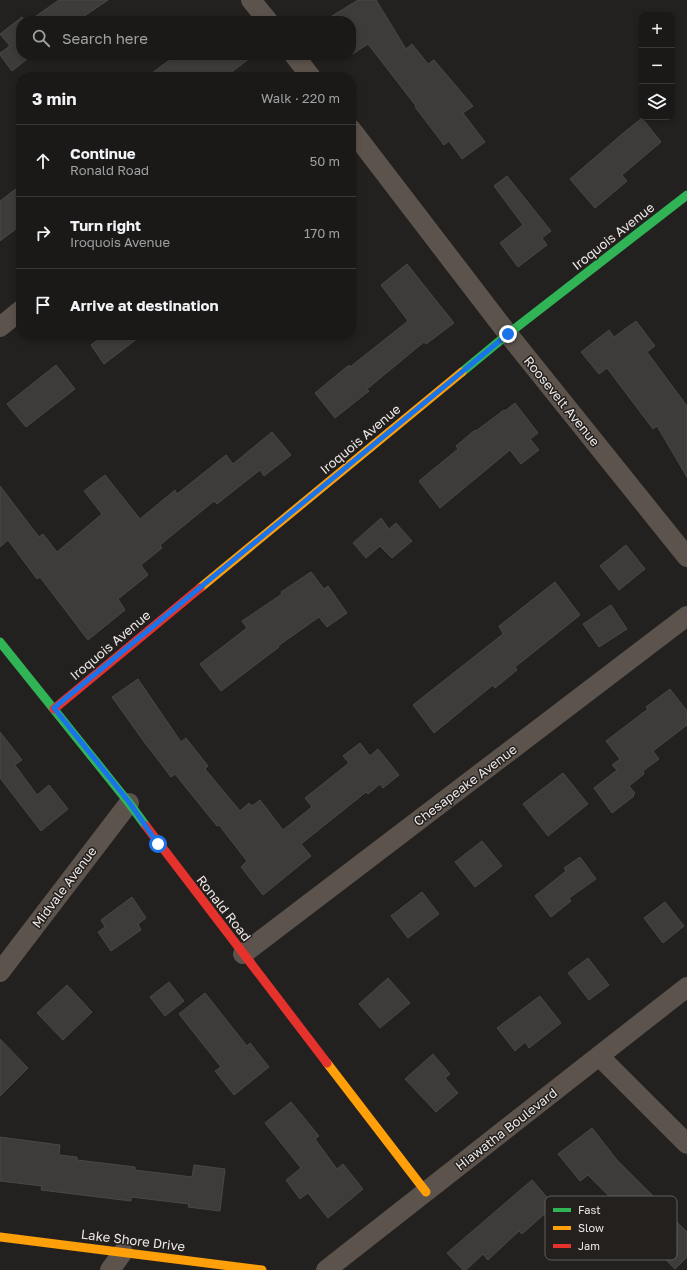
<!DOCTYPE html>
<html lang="en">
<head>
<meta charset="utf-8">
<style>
  body { margin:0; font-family:"Golos Text",sans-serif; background:#272624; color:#f1f3f6 }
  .controls { position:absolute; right:12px; top:12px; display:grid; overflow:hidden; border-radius:8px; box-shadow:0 2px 6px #0003 }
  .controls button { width:36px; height:36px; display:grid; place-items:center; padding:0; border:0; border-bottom:1px solid #383836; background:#1a1917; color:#f1f3f6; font:20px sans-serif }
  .stop { position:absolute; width:12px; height:12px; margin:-9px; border:3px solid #1a73e8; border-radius:50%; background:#fff }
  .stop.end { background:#1a73e8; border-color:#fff; box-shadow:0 1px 4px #0008 }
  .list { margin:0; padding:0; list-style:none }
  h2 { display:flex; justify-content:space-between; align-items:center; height:52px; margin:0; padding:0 16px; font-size:17px }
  h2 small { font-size:13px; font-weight:400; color:#9fa0a1 }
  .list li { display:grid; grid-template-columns:26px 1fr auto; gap:12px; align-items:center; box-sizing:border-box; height:72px; padding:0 16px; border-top:1px solid #383836 }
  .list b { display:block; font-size:15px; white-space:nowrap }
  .list p { margin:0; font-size:13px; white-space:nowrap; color:#9fa0a1 }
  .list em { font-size:13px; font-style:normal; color:#9fa0a1 }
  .icon { flex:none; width:22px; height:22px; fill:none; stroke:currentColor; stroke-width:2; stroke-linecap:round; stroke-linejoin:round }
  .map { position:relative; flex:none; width:687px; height:1270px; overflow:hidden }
  .search { position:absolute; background:#1a1917; box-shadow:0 2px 6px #0003; left:16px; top:16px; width:340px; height:44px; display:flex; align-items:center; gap:10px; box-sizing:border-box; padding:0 14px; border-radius:16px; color:#9fa0a1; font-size:15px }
  .panel { position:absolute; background:#1a1917; box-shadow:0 2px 6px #0003; left:16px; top:72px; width:340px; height:268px; border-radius:16px }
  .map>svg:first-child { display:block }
  .building { fill:#3e3c3a; stroke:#4a4746 }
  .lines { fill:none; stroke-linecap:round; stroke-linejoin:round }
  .street { stroke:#5c534c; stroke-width:20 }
  .fast { stroke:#30b455; stroke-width:9 }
  .slow { stroke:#ff9f0a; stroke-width:9 }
  .jam { stroke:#e5322d; stroke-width:9 }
  .route { stroke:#1a73e8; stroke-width:5 }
  .labels { text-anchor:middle; stroke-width:3; stroke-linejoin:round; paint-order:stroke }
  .street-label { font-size:13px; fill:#ebe8e7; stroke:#24201e }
  .key { fill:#24201e; stroke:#605c5a; stroke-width:1 }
  .key-label { font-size:11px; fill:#ebe8e7 }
</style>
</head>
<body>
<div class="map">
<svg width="687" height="1270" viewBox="0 0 687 1270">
  <rect width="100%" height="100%" fill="#23211f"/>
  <path class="building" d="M 59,0 L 108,0 L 77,21 L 29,21 Z
    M 358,0 L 376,0 L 406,49 L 412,44 L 428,64 L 434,60 L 473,106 L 463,113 L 485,142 L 462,159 L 449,141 L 444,145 L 415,107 L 416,106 L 368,44 L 351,55 L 351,21 L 324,21 Z
    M 22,17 L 25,21 L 21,21 L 21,55 L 32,55 L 12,71 L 0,55 L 0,53 L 10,46 L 0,34 Z
    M 176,55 L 254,55 L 225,77 L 147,77 Z
    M 642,118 L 661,142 L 622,175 L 627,181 L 595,208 L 570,179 L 621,135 Z
    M 507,176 L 551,231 L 542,238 L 547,245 L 518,267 L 500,243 L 523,225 L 494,186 Z
    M 21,185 L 21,225 L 0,241 L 0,201 Z
    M 407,264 L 454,323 L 426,344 L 424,342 L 367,389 L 369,391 L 335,418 L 315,393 L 349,365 L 350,367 L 408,321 L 381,285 Z
    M 636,321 L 655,346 L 647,352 L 687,406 L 687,477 L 657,426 L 653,429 L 607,368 L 599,374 L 581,352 L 609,330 L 614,337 Z
    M 104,335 L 142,335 L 104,364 L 91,345 Z
    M 56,365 L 75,389 L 26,427 L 7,404 Z
    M 515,403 L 538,433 L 530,439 L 539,450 L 521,464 L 510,450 L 440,508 L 419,481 L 458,449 L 456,446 L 475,430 L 476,431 L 504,410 L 505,411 Z
    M 272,432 L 291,455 L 264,476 L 260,470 L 217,504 L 214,501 L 160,545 L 162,548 L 141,565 L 148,575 L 118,599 L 125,610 L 88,640 L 40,577 L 37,579 L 8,540 L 0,547 L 0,486 L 39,537 L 43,534 L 57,552 L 102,514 L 84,491 L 105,475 L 140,519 L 175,490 L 177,494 L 226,455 L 233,464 Z
    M 381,518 L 389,529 L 396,523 L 412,541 L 392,558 L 380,546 L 366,558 L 353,543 Z
    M 626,545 L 645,569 L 619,590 L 600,566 Z
    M 311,572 L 324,589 L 328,586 L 347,613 L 327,627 L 319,617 L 278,646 L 279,647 L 221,691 L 200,664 L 247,628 L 242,621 L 282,594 L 281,592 Z
    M 555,582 L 580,615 L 515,667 L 517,670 L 495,688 L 493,685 L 434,733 L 413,705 L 503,634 L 499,626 Z
    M 611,605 L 627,629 L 599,647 L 583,624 Z
    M 138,679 L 181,742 L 186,738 L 208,766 L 205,769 L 240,811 L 249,803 L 252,806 L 260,800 L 283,830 L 312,807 L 305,798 L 349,763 L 343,756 L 360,743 L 370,756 L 378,749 L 399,775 L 383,788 L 380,784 L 368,794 L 366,792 L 301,844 L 311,856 L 263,895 L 241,867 L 247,861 L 219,825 L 217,826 L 175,774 L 171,777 L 142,739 L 112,697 Z
    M 670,689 L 687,711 L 687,725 L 653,751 L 659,759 L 643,771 L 644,774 L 629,786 L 635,793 L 633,795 L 634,796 L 612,813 L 594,788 L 617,770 L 612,765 L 620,759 L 606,741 L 648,709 L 646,707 Z
    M 0,732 L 22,760 L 15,765 L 37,795 L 49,785 L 68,809 L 41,831 L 0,778 Z
    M 563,773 L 588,804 L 548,836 L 523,804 Z
    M 482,841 L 502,866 L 475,887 L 455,862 Z
    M 580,857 L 596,879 L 569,898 L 571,901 L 551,917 L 535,896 L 566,871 L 564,868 Z
    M 422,892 L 439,914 L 408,938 L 391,916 Z
    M 132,897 L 146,918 L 138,924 L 141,930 L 111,951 L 98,932 L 105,927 L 101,920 Z
    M 665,902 L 684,926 L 663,943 L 644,918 Z
    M 588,958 L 609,985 L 589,1000 L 568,973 Z
    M 388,978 L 410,1003 L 380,1028 L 359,1004 Z
    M 169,982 L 184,1001 L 165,1016 L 150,997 Z
    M 67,985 L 92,1012 L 63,1040 L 37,1013 Z
    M 205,993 L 247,1046 L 250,1043 L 269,1067 L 234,1095 L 215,1071 L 221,1067 L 179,1014 Z
    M 540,996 L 561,1023 L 529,1048 L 525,1042 L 515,1051 L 497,1028 Z
    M 0,1039 L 28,1068 L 0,1096 Z
    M 433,1054 L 450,1074 L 445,1078 L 458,1093 L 436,1112 L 405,1079 Z
    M 291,1102 L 319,1136 L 315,1139 L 337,1169 L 343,1164 L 363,1189 L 328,1218 L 308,1193 L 300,1199 L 286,1180 L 301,1168 L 265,1123 Z
    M 592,1128 L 617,1160 L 658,1201 L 657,1202 L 687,1232 L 687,1257 L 675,1269 L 655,1249 L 649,1256 L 606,1213 L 615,1202 L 588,1175 L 580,1181 L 558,1154 Z
    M 0,1137 L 60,1145 L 59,1155 L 77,1157 L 77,1160 L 135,1167 L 135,1170 L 192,1177 L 194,1165 L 225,1169 L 220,1211 L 188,1207 L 189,1204 L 131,1197 L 131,1201 L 41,1190 L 42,1186 L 0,1181 Z
    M 532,1180 L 558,1210 L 549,1210 L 522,1234 L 519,1231 L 488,1260 L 483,1254 L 466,1270 L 463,1270 L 447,1253 Z"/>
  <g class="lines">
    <path class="street" d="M 251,0 L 268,21
      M 294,55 L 311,77
      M 351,129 L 508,334 L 687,557
      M 0,327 L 21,310
      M 243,954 L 687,616
      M 0,972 L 129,803
      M 599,1056 L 687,1144
      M 110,1270 L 123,1252
      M 326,1270 L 687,987"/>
    <path class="fast" d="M 462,372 L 508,334 L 687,195
      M 0,642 L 129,803 L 146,826"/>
    <path class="slow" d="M 200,588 L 462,372
      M 327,1063 L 426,1192
      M 0,1237 L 262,1270"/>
    <path class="jam" d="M 54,709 L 200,588
      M 146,826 L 327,1063"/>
  </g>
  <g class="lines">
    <path class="route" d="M 158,844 L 129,802 L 54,708 L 508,334"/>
  </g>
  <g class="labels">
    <g class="street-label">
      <text transform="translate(613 236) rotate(-38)" y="5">Iroquois Avenue</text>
      <text transform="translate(562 401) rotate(51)" y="5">Roosevelt Avenue</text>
      <text transform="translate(360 439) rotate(-40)" y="5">Iroquois Avenue</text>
      <text transform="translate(110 645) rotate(-40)" y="5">Iroquois Avenue</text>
      <text transform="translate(465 785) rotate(-37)" y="5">Chesapeake Avenue</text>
      <text transform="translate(64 887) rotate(-53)" y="5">Midvale Avenue</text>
      <text transform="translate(224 908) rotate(52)" y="5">Ronald Road</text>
      <text transform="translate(506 1129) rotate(-38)" y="5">Hiawatha Boulevard</text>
      <text transform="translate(133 1240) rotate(7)" y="5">Lake Shore Drive</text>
    </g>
  </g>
  <rect x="545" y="1196" width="132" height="64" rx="6" class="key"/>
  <rect x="553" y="1208" width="18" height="4" fill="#30b455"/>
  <rect x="553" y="1226" width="18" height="4" fill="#ff9f0a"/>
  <rect x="553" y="1244" width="18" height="4" fill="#e5322d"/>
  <g class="key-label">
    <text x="578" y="1214">Fast</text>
    <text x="578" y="1232">Slow</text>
    <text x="578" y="1250">Jam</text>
  </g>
</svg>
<div class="controls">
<button>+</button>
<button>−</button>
<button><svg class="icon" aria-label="layers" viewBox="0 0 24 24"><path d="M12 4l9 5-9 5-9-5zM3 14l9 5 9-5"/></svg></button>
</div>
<div class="stop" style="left:158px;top:844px"></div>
<div class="stop end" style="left:508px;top:334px"></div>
<div class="search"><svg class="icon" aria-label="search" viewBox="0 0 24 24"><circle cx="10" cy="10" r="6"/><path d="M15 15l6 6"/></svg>Search here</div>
<section class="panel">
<h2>3 min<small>Walk · 220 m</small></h2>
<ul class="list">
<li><svg class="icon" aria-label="ahead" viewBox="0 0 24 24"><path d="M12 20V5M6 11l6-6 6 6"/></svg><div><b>Continue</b><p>Ronald Road</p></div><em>50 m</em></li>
<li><svg class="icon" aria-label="right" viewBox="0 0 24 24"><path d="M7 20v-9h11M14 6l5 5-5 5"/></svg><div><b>Turn right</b><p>Iroquois Avenue</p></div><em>170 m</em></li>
<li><svg class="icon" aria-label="arrive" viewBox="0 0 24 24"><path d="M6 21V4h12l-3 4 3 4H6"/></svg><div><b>Arrive at destination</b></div></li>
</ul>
</section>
</div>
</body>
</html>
